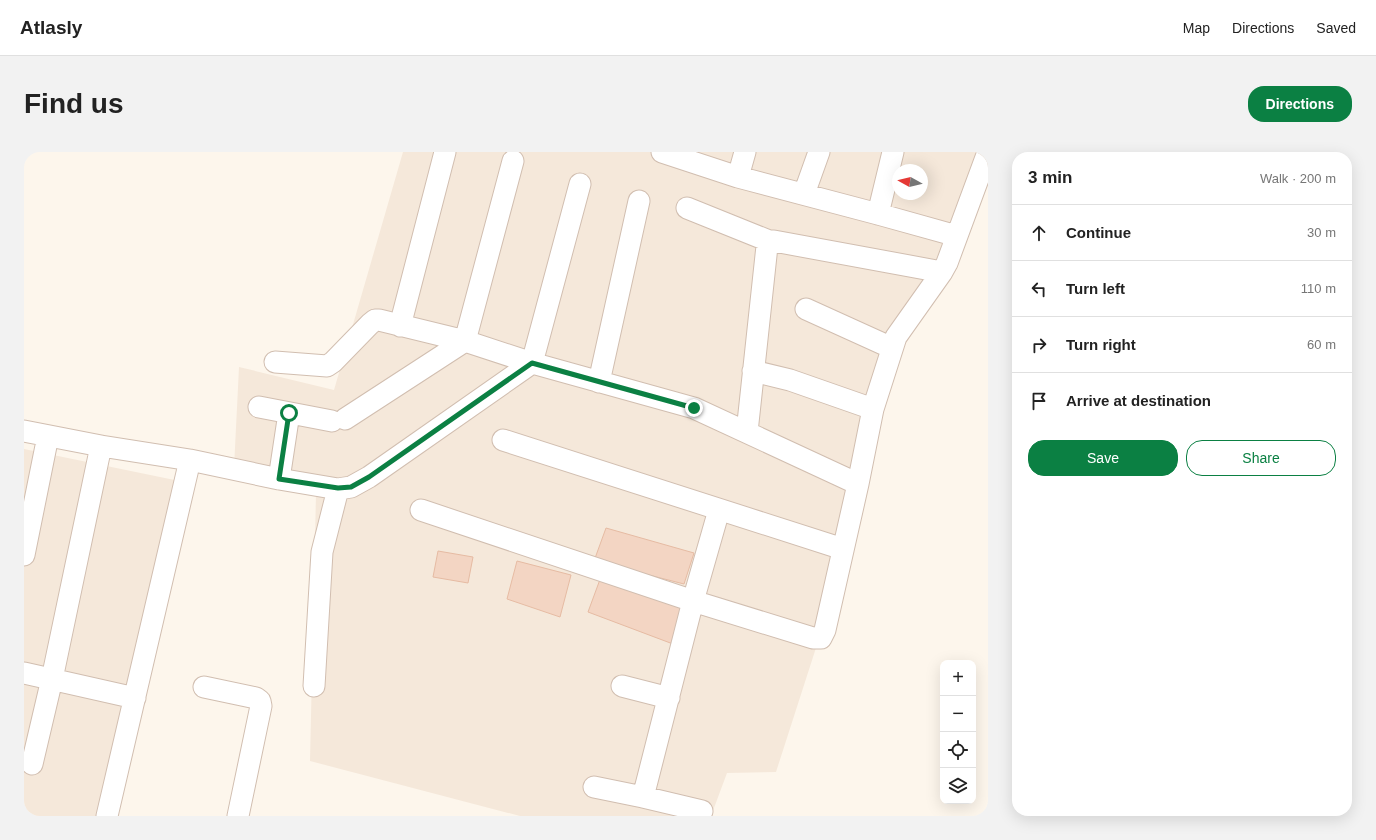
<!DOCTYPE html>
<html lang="en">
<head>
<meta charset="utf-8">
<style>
  body { margin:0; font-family:Arial,sans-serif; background:#f2f2f2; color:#222 }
  .controls { position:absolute; right:12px; bottom:12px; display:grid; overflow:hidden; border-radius:8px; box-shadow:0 4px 16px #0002 }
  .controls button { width:36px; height:36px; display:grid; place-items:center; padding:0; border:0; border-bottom:1px solid #e0e0e0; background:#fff; color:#222; font:20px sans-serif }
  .compass { position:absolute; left:868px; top:12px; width:36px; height:36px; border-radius:50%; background:#fff; box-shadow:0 4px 16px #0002; rotate:278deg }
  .stop { position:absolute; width:12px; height:12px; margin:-9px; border:3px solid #0b8043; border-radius:50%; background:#fff }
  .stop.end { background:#0b8043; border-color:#fff; box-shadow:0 1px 4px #0008 }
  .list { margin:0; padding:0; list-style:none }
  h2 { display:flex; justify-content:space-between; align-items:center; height:52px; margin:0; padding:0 16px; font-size:17px }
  h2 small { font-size:13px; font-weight:400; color:#767676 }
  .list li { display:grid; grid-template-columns:26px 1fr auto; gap:12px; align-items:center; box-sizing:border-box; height:56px; padding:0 16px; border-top:1px solid #e0e0e0 }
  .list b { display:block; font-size:15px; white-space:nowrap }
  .list em { font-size:13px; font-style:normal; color:#767676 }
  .actions { display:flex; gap:8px; padding:12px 16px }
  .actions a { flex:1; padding:9px 0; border:1px solid #0b8043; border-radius:16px; text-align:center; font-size:14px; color:#0b8043 }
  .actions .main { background:#0b8043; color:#fff }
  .icon { flex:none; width:22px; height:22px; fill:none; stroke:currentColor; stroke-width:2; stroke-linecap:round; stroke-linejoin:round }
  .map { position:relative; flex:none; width:964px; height:664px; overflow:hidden; border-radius:16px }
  header { display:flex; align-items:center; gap:24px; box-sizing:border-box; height:56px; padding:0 20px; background:#fff; border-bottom:1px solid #e0e0e0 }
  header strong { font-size:19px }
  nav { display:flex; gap:22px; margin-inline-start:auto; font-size:14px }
  .intro { display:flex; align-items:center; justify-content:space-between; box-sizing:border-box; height:96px; padding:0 24px }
  h1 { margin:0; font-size:28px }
  .button { padding:10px 18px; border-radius:16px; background:#0b8043; color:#fff; font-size:14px; font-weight:700 }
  main { display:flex; gap:24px; padding:0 24px }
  aside { flex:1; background:#fff; border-radius:16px; box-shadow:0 4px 16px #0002 }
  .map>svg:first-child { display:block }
  .residential { fill:#f5e8da; fill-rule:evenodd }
  .building { fill:#f3d5c3; stroke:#e6bba3 }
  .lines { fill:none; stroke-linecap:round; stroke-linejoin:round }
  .minor-casing { stroke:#d1beb0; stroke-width:23 }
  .minor { stroke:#fff; stroke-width:21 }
  .route { stroke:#0b8043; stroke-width:5 }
</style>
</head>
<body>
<header>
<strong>Atlasly</strong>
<nav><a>Map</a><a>Directions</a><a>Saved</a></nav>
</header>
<div class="intro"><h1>Find us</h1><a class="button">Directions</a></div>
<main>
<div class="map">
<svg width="964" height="664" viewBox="0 0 964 664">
  <rect width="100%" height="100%" fill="#fdf6ec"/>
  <path class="residential" d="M 379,0 L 964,0 L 920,134 L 870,209 L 829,381 L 752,620 L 703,621 L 687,664 L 496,664 L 286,609 L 292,342 L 210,316 L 215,215 L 310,238 ZM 874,18 L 898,18 L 898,42 L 874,42 Z
    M 0,297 L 170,332 L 86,664 L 0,664 Z"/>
  <path class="building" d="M 582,376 L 670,401 L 660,432 L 570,409 Z
    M 414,399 L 449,405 L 444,431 L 409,425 Z
    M 493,409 L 547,423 L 536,465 L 483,447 Z
    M 578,422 L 663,453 L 649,492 L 564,460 Z"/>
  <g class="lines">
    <g class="minor-casing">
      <path id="minor" d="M 638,0 L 714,25 L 854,62 L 933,84
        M 714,25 L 721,0
        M 780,42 L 795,0
        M 663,56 L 745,89
        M 854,62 L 869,0
        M 782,157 L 868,196
        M 376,174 L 421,0
        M 251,210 L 303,214 L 309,210 L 346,172 L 351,168 L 355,168 L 441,189 L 508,211 L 670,256 L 834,332
        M 729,219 L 766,228 L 849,257
        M 575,230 L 615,49
        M 235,255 L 308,269
        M 321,267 L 441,189 L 489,9
        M 0,279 L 77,294 L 166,308 L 255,327 L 314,337 L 327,335 L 345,325 L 508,211 L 556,32
        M 723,280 L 743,94 L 745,89 L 750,89 L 918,120
        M 479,288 L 819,397
        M 255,327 L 265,261
        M 397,358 L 669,449 L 789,486 L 797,486 L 801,478 L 834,332 L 849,257 L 872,185 L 918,120 L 923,111 L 964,0
        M 0,403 L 24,284
        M 0,521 L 111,546
        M 290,534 L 298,400 L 314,337
        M 598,534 L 645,546
        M 180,535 L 232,546 L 236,549 L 237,554 L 214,664
        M 8,612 L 28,527 L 77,294
        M 570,635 L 619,645 L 678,659
        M 619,645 L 669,449 L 695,358
        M 83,664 L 166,308"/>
    </g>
    <use href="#minor" class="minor"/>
  </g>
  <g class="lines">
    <path class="route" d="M 265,261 L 255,327 L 314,336 L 327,335 L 345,325 L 508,211 L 670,256"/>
  </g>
</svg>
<div class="controls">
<button>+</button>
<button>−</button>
<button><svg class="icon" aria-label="locate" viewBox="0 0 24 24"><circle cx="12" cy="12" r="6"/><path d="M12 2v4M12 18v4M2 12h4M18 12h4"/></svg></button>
<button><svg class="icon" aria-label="layers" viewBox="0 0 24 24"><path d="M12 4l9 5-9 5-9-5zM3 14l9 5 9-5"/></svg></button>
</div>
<svg class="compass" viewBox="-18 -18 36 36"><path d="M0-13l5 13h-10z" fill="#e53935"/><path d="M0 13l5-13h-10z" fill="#767676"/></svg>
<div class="stop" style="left:265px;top:261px"></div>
<div class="stop end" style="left:670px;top:256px"></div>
</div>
<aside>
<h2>3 min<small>Walk · 200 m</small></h2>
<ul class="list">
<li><svg class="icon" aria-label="ahead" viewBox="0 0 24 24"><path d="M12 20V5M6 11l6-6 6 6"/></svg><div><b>Continue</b></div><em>30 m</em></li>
<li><svg class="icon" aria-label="left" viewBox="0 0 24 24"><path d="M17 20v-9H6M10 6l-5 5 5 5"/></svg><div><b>Turn left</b></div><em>110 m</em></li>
<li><svg class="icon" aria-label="right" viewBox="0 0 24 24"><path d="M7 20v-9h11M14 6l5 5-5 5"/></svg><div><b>Turn right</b></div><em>60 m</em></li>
<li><svg class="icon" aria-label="arrive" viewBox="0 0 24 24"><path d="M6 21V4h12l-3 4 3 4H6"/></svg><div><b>Arrive at destination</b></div></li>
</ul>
<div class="actions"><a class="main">Save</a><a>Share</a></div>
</aside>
</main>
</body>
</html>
